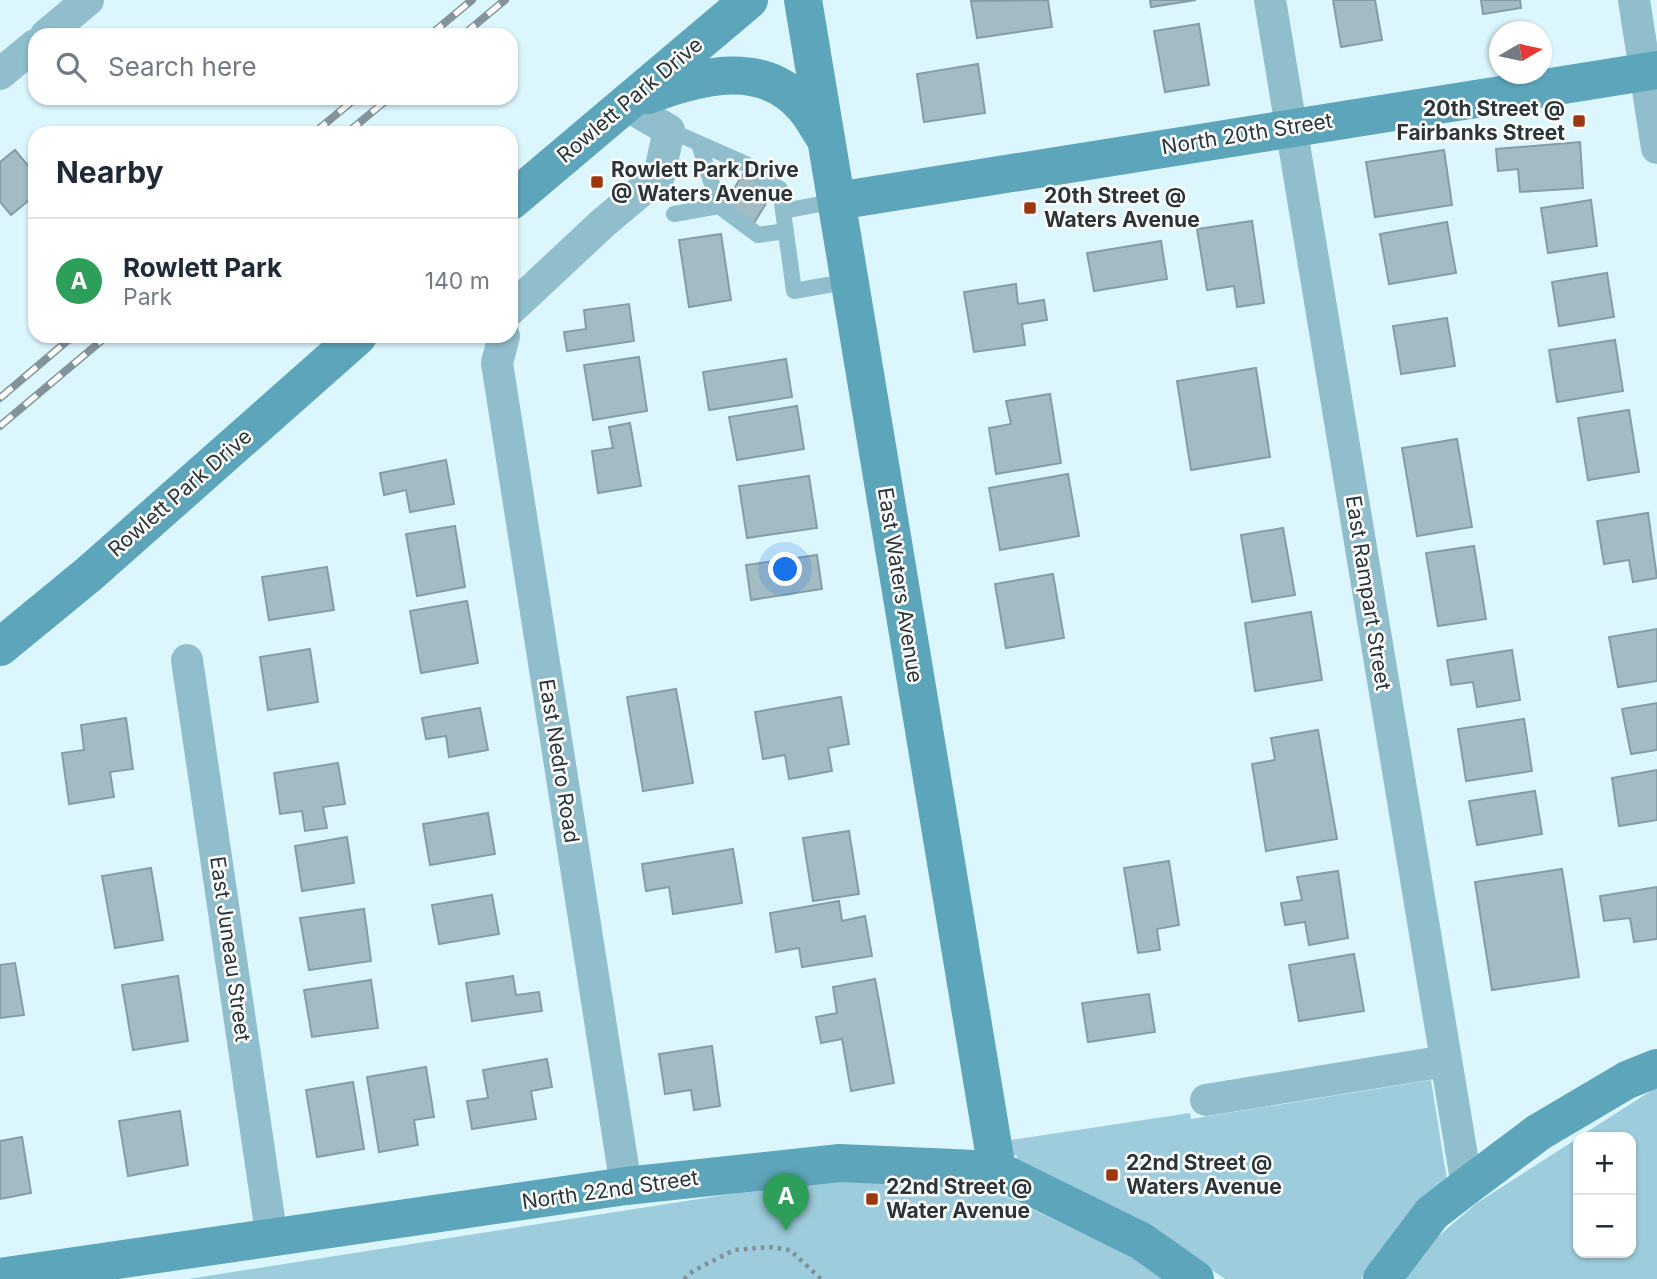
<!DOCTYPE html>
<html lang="en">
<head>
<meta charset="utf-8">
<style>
  body { margin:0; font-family:Inter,sans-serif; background:#f2f2f3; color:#1f2937 }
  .controls { position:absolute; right:21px; bottom:21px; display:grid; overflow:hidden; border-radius:14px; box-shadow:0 2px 5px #0004 }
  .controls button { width:63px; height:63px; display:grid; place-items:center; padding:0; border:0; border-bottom:2px solid #e0e1e3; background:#fff; color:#1f2937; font:35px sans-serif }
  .compass { position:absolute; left:1489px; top:21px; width:63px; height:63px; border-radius:50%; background:#fff; box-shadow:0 2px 5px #0004; rotate:81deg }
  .you { position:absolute; left:786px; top:570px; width:24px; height:24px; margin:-18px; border:5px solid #fff; border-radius:50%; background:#1a73e8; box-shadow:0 0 0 10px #1a73e833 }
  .badge { display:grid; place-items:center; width:46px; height:46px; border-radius:50%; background:#9d370f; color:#fff; font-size:23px; font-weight:700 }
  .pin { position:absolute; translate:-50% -58px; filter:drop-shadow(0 2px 4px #0008) }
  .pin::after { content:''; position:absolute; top:37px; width:24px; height:21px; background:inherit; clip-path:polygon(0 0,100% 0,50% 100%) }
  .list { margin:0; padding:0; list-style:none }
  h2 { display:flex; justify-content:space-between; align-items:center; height:91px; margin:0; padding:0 28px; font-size:30px }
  h2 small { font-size:23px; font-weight:400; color:#747a83 }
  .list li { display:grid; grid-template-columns:46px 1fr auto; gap:21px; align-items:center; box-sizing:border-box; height:126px; padding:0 28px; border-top:2px solid #e0e1e3 }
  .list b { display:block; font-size:26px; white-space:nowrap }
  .list p { margin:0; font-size:23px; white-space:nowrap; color:#747a83 }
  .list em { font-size:23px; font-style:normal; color:#747a83 }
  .icon { flex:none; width:38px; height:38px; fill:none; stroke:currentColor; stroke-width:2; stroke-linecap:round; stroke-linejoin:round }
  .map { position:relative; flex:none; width:1657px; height:1279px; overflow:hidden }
  .search { position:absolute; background:#fff; box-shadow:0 2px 5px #0004; left:28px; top:28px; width:490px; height:77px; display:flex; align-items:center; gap:18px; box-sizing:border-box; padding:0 24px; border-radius:21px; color:#747a83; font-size:26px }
  .panel { position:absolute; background:#fff; box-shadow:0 2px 5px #0004; left:28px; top:126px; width:490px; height:217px; border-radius:21px }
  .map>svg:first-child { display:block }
  .green { fill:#9dcddc }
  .building { fill:#a3bcc4; stroke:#859da5; stroke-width:2 }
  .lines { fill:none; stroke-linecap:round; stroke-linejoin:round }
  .path { stroke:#7f9096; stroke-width:4.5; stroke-dasharray:3.5 5; stroke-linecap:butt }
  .lane { stroke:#90becd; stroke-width:16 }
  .street { stroke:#90becd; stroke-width:32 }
  .secondary { stroke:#5ca5ba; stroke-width:38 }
  .rail-casing { stroke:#82949a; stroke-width:8 }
  .rail { stroke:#fefefe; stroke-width:5; stroke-dasharray:16; stroke-linecap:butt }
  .poi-dot { fill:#9d370f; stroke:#fefefe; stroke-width:2.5 }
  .labels { text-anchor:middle; stroke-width:5; stroke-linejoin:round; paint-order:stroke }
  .street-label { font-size:21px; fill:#2b3539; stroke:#fefefe }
  .poi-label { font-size:21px; font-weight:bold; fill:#2b3539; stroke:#fefefe; text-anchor:start }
</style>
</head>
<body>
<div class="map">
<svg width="1657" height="1279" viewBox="0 0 1657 1279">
  <rect width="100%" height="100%" fill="#dcf6fe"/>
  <path class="green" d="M 1431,1080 L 1447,1180 L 1418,1204 L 1361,1279 L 1225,1279 L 1153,1229 L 1016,1161 L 1017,1156 L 1013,1155 L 1011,1140 L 1190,1113 L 1191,1119 Z
    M 1657,1087 L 1657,1279 L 1402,1279 L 1421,1251 L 1477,1203 L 1578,1138 L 1578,1253 L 1631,1253 L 1631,1137 L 1579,1137 Z
    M 845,1176 L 994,1191 L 1162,1271 L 1173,1279 L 188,1279 Z"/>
  <path class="building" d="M 1048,0 L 1052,27 L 977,38 L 971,1 Z
    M 1150,0 L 1196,0 L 1151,7 Z
    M 1333,0 L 1375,0 L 1382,40 L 1341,47 Z
    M 1481,0 L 1520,0 L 1521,8 L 1483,14 Z
    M 1199,24 L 1209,85 L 1165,92 L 1154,31 Z
    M 978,64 L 985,113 L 924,122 L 917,74 Z
    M 1580,142 L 1583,188 L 1520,192 L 1518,169 L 1498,171 L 1496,149 Z
    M 15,150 L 35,174 L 35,195 L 11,215 L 0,202 L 0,162 Z
    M 1444,150 L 1452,205 L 1375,217 L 1366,162 Z
    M 744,173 L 773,192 L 754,223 L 724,204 Z
    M 1591,200 L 1597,246 L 1548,253 L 1541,208 Z
    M 1252,221 L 1264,303 L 1237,307 L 1234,286 L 1207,290 L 1197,229 Z
    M 1447,222 L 1456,273 L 1389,284 L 1380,234 Z
    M 721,234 L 731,300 L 689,307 L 679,240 Z
    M 1161,241 L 1167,279 L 1094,291 L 1087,253 Z
    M 1607,273 L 1614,317 L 1559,326 L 1552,282 Z
    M 1016,284 L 1018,304 L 1044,300 L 1047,320 L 1022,324 L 1025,345 L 974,352 L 964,292 Z
    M 629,304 L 634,341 L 567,351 L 564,332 L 586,329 L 584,310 Z
    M 1447,318 L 1455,366 L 1401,374 L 1393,326 Z
    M 1615,340 L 1623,391 L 1557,402 L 1549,350 Z
    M 639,357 L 647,411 L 593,420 L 584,365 Z
    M 786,359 L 792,397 L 709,410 L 703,372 Z
    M 1256,368 L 1270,457 L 1191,470 L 1177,381 Z
    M 1050,394 L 1061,463 L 996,474 L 989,428 L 1011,424 L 1006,401 Z
    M 797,406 L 804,449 L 737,460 L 729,417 Z
    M 1629,410 L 1639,472 L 1588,480 L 1578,418 Z
    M 630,423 L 641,486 L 598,493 L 592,451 L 613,448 L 609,427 Z
    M 1457,439 L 1472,527 L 1417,536 L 1402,448 Z
    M 446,460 L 454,504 L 410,512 L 406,490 L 384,495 L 380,473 Z
    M 1068,474 L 1079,536 L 1000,550 L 989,488 Z
    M 809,476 L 817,528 L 747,538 L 739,486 Z
    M 1648,513 L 1657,578 L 1633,582 L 1629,560 L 1604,564 L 1597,521 Z
    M 455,526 L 465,587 L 417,596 L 406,534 Z
    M 1283,528 L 1295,595 L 1252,602 L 1241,535 Z
    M 1474,546 L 1486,619 L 1438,626 L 1426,553 Z
    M 817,555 L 822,589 L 751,600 L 746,565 Z
    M 327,567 L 334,610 L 269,620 L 262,577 Z
    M 1053,574 L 1064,638 L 1006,648 L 995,584 Z
    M 467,601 L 478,663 L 421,673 L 410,611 Z
    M 1311,612 L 1322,680 L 1255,691 L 1245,623 Z
    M 1657,629 L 1657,681 L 1618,687 L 1609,637 Z
    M 310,649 L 318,702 L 268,710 L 260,657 Z
    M 1512,650 L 1520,700 L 1477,707 L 1473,682 L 1451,685 L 1447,660 Z
    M 676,689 L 693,783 L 643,791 L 627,697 Z
    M 841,697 L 849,744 L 828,748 L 832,771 L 789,779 L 785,755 L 763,759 L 755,712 Z
    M 1657,703 L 1657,750 L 1631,754 L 1622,709 Z
    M 480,708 L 488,750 L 449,757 L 446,736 L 426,739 L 422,718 Z
    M 126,718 L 133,769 L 110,772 L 114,797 L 69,804 L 62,753 L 84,750 L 81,725 Z
    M 1524,719 L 1532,771 L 1466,781 L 1458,729 Z
    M 1318,730 L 1337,839 L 1266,851 L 1252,764 L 1275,760 L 1271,738 Z
    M 338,763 L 345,804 L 323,807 L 327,828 L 305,831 L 302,811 L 280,814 L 274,773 Z
    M 1657,770 L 1657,820 L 1619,826 L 1612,778 Z
    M 1535,791 L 1542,834 L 1477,845 L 1469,801 Z
    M 488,813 L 495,854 L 430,865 L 423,824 Z
    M 849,831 L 859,894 L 813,901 L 803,838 Z
    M 347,837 L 354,883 L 302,891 L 295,846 Z
    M 733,849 L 742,903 L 673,914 L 669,887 L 646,891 L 642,864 Z
    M 1169,861 L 1179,925 L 1157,929 L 1160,950 L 1138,953 L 1124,868 Z
    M 151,868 L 163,940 L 115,948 L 102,876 Z
    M 1562,869 L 1579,977 L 1492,990 L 1475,882 Z
    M 1338,871 L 1348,938 L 1309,945 L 1305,922 L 1285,925 L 1281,903 L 1302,900 L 1297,877 Z
    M 1657,887 L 1657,939 L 1634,942 L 1630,918 L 1604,921 L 1600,896 Z
    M 492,895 L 499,934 L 439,944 L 432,905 Z
    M 839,901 L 842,921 L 865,916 L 872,956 L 802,967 L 799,948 L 776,952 L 770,913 Z
    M 364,909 L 371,961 L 309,970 L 300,918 Z
    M 1354,954 L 1364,1011 L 1299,1021 L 1289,965 Z
    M 15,963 L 24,1015 L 0,1018 L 0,965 Z
    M 178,976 L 188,1041 L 133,1050 L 122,985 Z
    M 513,976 L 516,995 L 539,992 L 542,1011 L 472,1021 L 466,983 Z
    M 875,979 L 894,1083 L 851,1091 L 842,1039 L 821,1043 L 816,1017 L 837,1013 L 833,987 Z
    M 371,980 L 378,1028 L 312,1037 L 304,990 Z
    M 1149,994 L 1155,1032 L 1088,1042 L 1082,1003 Z
    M 712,1046 L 720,1106 L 694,1110 L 691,1090 L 665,1094 L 659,1054 Z
    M 547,1059 L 552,1087 L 531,1091 L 536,1119 L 472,1129 L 467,1101 L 488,1098 L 483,1070 Z
    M 426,1067 L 434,1117 L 414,1120 L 418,1145 L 379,1152 L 367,1077 Z
    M 353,1082 L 364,1149 L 317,1157 L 306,1090 Z
    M 180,1111 L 188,1165 L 128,1176 L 119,1121 Z
    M 22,1137 L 31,1193 L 0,1199 L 0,1141 Z"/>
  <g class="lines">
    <path class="path" d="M 684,1279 L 693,1271 L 734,1250 L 769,1247 L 790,1250 L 821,1279"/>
    <path class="lane" d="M 669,130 L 746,164 L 780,189 L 783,211
      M 699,144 L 719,206 L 758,235 L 786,231
      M 837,201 L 783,211 L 794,291 L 850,281
      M 674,214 L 719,206"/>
    <path class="street" d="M 1270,0 L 1467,1186
      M 1634,0 L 1657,148
      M 46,35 L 88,0
      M 0,74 L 35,45
      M 511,309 L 603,223 L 659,176 L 669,130 L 624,104
      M 504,336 L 497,363 L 626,1186
      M 187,660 L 272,1239
      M 1206,1100 L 1446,1061"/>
    <path class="secondary" d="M 803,0 L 997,1170
      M 648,95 C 699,76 763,58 804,107 C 812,116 818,128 825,138
      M 511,201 L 749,0
      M 837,201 L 1657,70
      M 0,647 L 89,574 L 358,336
      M 0,1277 L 626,1186 L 840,1163 L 997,1170 L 1141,1241 L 1195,1279
      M 1382,1279 L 1432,1213 L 1467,1186 L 1539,1132 L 1627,1080 L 1657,1068"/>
    <g class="rail-casing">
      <path id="rail" d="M 430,35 L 472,0
        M 463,35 L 505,0
        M 314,133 L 356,98
        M 347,133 L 389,98
        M 0,398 L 73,336
        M 0,426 L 107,336"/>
    </g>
    <use href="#rail" class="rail"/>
  </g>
  <g class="poi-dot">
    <rect x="1572" y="114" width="14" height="14" rx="3.5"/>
    <rect x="590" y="175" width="14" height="14" rx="3.5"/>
    <rect x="1023" y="201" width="14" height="14" rx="3.5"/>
    <rect x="1105" y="1168" width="14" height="14" rx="3.5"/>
    <rect x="865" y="1192" width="14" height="14" rx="3.5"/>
  </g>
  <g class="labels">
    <g class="street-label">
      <text transform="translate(630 100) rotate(-40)" y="7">Rowlett Park Drive</text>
      <text transform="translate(1247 134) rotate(-9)" y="7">North 20th Street</text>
      <text transform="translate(180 493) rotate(-41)" y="7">Rowlett Park Drive</text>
      <text transform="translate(900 585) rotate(81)" y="7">East Waters Avenue</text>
      <text transform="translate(1368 593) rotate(81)" y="7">East Rampart Street</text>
      <text transform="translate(559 761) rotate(81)" y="7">East Nedro Road</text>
      <text transform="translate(230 949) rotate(82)" y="7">East Juneau Street</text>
      <text transform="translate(610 1190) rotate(-8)" y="7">North 22nd Street</text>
    </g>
    <g class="poi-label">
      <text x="1565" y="116" text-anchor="end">20th Street @<tspan x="1565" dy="24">Fairbanks Street</tspan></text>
      <text x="611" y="177">Rowlett Park Drive<tspan x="611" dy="24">@ Waters Avenue</tspan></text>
      <text x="1044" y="203">20th Street @<tspan x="1044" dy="24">Waters Avenue</tspan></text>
      <text x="1126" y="1170">22nd Street @<tspan x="1126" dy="24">Waters Avenue</tspan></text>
      <text x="886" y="1194">22nd Street @<tspan x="886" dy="24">Water Avenue</tspan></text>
    </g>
  </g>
</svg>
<div class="controls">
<button>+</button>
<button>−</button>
</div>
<svg class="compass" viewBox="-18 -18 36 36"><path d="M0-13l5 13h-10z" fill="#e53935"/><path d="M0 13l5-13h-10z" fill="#747a83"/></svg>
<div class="you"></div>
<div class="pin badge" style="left:786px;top:1231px;background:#2e9e5b">A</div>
<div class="search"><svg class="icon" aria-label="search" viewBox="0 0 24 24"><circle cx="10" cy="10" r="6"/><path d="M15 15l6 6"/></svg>Search here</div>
<section class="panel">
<h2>Nearby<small></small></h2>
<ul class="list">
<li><span class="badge" style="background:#2e9e5b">A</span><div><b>Rowlett Park</b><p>Park</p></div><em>140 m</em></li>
</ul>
</section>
</div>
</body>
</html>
